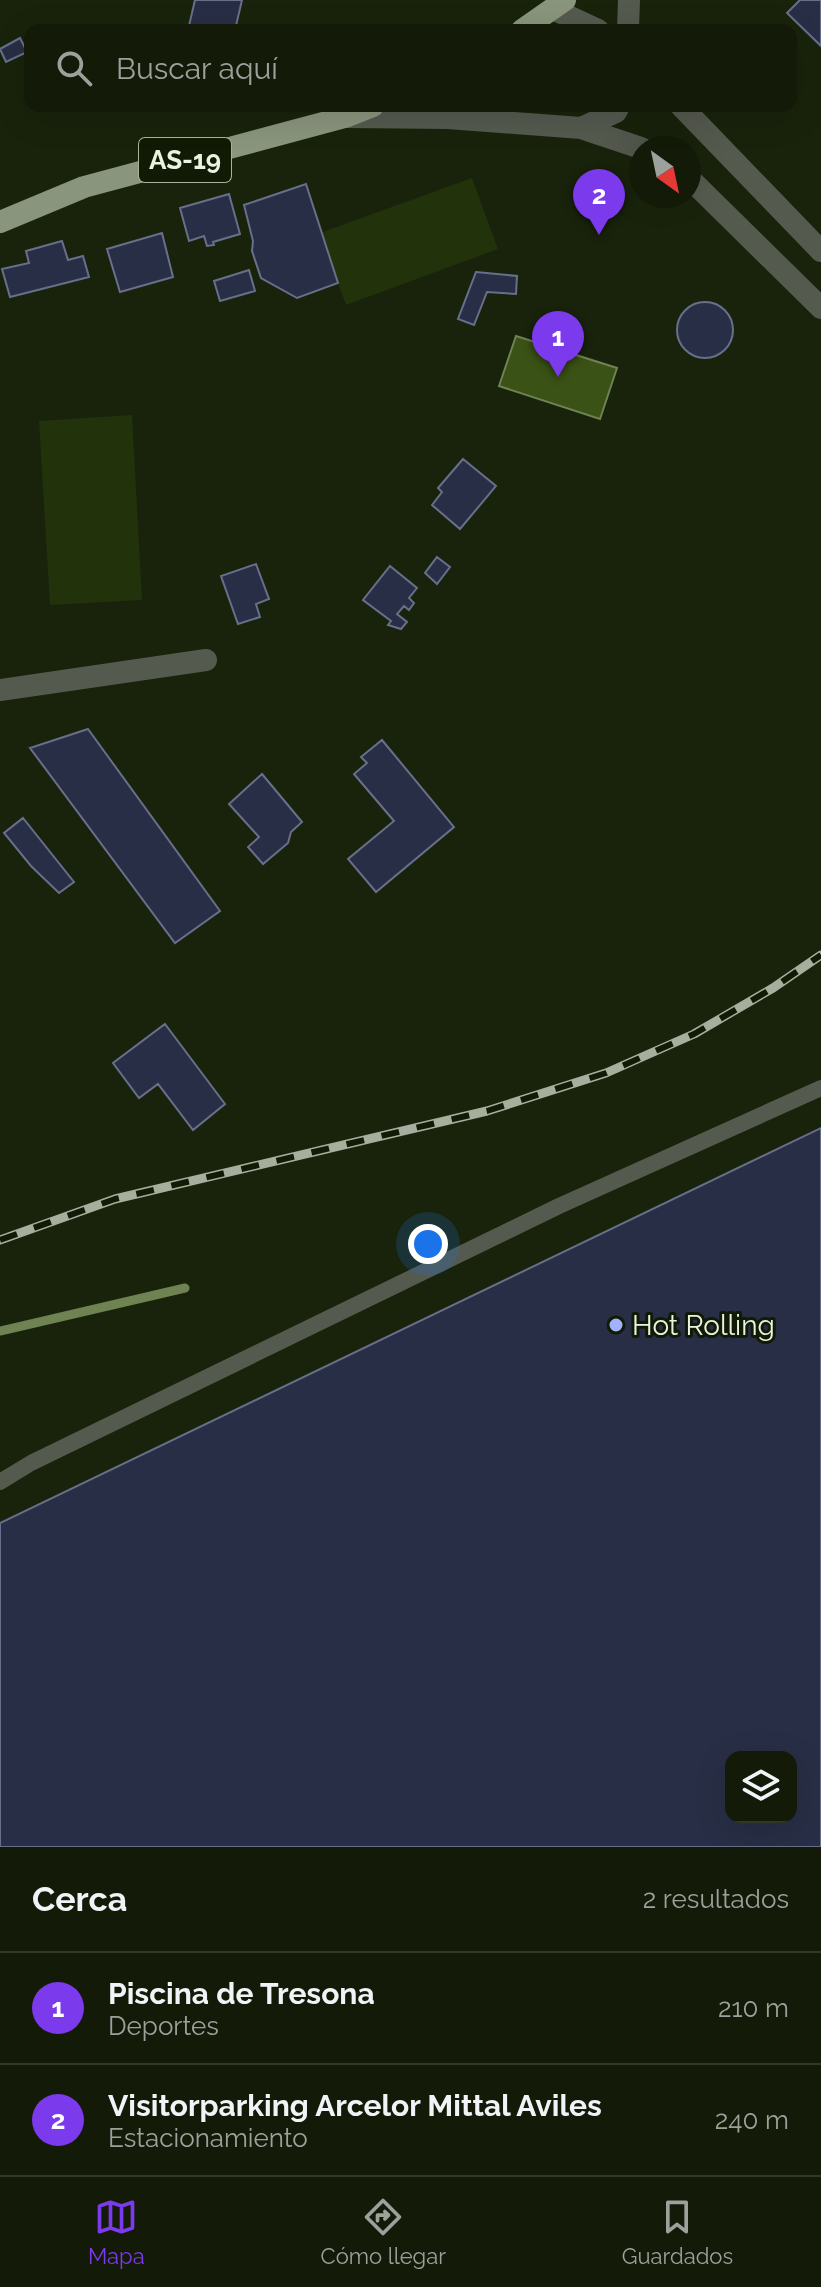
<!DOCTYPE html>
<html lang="es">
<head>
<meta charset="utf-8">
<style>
  body { margin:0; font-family:Raleway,sans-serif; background:#202716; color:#f1f3f6 }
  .controls { position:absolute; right:24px; bottom:24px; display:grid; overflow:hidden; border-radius:16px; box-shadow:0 8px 32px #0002 }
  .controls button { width:72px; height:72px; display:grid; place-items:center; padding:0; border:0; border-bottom:2px solid #323829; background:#131a08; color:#f1f3f6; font:40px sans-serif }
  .compass { position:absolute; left:629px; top:136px; width:72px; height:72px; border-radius:50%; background:#131a08; box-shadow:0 8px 32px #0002; rotate:147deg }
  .you { position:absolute; left:428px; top:1244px; width:28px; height:28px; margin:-20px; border:6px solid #fff; border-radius:50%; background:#1a73e8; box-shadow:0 0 0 12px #1a73e833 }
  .badge { display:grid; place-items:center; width:52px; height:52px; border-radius:50%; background:#7c3aed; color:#fff; font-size:26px; font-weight:700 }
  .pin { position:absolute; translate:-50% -66px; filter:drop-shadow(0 2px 4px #0008) }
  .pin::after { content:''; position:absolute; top:42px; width:28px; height:24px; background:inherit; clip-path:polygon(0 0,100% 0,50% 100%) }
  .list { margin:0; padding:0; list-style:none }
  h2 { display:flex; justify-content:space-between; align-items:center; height:104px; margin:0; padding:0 32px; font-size:34px }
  h2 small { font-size:26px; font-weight:400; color:#9da19c }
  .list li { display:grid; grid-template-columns:52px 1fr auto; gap:24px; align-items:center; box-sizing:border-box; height:112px; padding:0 32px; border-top:2px solid #323829 }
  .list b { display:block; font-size:30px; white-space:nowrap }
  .list p { margin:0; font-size:26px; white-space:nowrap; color:#9da19c }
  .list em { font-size:26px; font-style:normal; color:#9da19c }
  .icon { flex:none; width:44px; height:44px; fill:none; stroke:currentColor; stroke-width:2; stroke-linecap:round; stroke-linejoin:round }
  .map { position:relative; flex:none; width:821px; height:1847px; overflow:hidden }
  .search { position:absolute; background:#131a08; box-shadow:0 8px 32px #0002; left:24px; right:24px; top:24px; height:88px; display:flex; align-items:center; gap:20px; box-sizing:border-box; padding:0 28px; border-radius:16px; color:#9da19c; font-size:30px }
  .sheet { height:328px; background:#131a08 }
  nav { display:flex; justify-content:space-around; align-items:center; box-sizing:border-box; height:112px; border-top:2px solid #323829; background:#131a08; font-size:22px; color:#9da19c }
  nav a { display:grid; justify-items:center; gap:4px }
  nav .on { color:#7c3aed }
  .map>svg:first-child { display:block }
  .green { fill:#22320a }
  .water { fill:#3a5215; stroke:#6f8252; stroke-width:2 }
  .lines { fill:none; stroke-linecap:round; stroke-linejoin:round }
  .stream { stroke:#6f8252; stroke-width:9 }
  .building { fill:#282e45; stroke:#686f8a; stroke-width:2; fill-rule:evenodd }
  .service { stroke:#555a4f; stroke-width:16 }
  .minor { stroke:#555a4f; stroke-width:22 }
  .primary { stroke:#8a957d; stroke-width:22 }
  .rail-casing { stroke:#a6af9d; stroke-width:9 }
  .rail { stroke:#101a04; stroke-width:6; stroke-dasharray:18; stroke-linecap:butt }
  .poi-dot { fill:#a2b2fd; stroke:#101a04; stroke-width:3 }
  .labels { text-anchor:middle; stroke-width:6; stroke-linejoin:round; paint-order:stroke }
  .shield { fill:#101a04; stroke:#a9b19f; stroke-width:2 }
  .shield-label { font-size:26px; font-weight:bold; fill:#eaf2e2 }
  .poi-label { font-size:28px; fill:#eaf2e2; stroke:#101a04; text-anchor:start }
</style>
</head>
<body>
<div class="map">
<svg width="821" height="1847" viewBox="0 0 821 1847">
  <rect width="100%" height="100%" fill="#19230b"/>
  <path class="green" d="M 472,178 L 498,249 L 346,305 L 320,233 Z
    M 132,415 L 142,600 L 50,605 L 39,421 Z"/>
  <path class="water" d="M 516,336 L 617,368 L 600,419 L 499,386 Z"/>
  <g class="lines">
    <path class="stream" d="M 0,1331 L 185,1288"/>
  </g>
  <path class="building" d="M 195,0 L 242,0 L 235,30 L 188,30 Z
    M 800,0 L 821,0 L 821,46 L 787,13 Z
    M 20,38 L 27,52 L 6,62 L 0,49 Z
    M 306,184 L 338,283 L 297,298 L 261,278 L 252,251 L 253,241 L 244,205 Z
    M 229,194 L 240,234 L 213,242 L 214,245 L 207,246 L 204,236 L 189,241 L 180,208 Z
    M 162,233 L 173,277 L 120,292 L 107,249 Z
    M 62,241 L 68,260 L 83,256 L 89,277 L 10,297 L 2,269 L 29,263 L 26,251 Z
    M 249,270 L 255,291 L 220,301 L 214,281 Z
    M 476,272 L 517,276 L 516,294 L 487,292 L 474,325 L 458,319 Z
    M677 330a28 28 0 1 1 56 0a28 28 0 1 1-56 0Z
    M 463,459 L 496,486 L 460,529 L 432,505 L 442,492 L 438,488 Z
    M 437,557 L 450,567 L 437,584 L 425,573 Z
    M 256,564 L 269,599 L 256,604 L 260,617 L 238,624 L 221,576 Z
    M 390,566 L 417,588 L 409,598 L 414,603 L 409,610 L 404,606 L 397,614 L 407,622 L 401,629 L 388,625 L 391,621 L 363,600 Z
    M 88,729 L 220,911 L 175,943 L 30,748 Z
    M 382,740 L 454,827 L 376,892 L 348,859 L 394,821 L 354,774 L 367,763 L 361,757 Z
    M 262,774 L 302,822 L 291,832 L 288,843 L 263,864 L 248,847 L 259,837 L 229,804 Z
    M 23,818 L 74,882 L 59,893 L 31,866 L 4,833 Z
    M 165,1024 L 225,1104 L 193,1130 L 158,1084 L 139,1098 L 113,1063 Z
    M 821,1128 L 821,1847 L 0,1847 L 0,1523 ZM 731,1757 L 791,1757 L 791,1817 L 731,1817 Z"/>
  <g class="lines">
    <path class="service" d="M 0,1482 L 31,1463 L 559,1206 L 821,1088"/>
    <path class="minor" d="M 553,9 L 598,30
      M 628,30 L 629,0
      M 681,106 L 821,251
      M 346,117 L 448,118 L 581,128 L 641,148
      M 581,128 L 616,112 L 619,106
      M 689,178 L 821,308
      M 0,690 L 206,660"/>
    <path class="primary" d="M 522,30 L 565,0
      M 0,222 L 84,187 L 345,117 L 373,106"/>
    <g class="rail-casing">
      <path id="rail" d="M 0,1240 L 115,1199 L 487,1111 L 606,1073 L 694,1034 L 773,988 L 821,955"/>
    </g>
    <use href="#rail" class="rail"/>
  </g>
  <circle class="poi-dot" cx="616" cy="1325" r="8"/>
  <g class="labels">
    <rect class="shield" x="139" y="138" width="92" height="44" rx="6"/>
    <g class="shield-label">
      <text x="185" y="169">AS-19</text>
    </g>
    <g class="poi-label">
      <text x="632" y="1335">Hot Rolling</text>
    </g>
  </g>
</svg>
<div class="controls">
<button><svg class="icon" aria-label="layers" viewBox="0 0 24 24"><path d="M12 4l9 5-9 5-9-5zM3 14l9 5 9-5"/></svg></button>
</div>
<svg class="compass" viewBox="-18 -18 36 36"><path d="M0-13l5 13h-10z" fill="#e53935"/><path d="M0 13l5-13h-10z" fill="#9da19c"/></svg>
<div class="you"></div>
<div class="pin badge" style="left:558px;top:377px">1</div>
<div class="pin badge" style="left:599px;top:235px">2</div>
<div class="search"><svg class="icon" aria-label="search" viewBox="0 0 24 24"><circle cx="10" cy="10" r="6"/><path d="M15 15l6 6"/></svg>Buscar aquí</div>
</div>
<section class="sheet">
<h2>Cerca<small>2 resultados</small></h2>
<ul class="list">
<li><span class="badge">1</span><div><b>Piscina de Tresona</b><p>Deportes</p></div><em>210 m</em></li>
<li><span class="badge">2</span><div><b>Visitorparking Arcelor Mittal Aviles</b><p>Estacionamiento</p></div><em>240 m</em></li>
</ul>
</section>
<nav>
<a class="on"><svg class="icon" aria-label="map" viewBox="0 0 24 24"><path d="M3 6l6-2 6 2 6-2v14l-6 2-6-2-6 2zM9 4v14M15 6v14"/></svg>Mapa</a>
<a><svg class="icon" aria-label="directions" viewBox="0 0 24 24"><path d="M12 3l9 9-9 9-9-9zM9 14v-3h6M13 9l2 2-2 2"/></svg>Cómo llegar</a>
<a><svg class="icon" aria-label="saved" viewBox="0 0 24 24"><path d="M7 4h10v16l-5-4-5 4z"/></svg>Guardados</a>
</nav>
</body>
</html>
